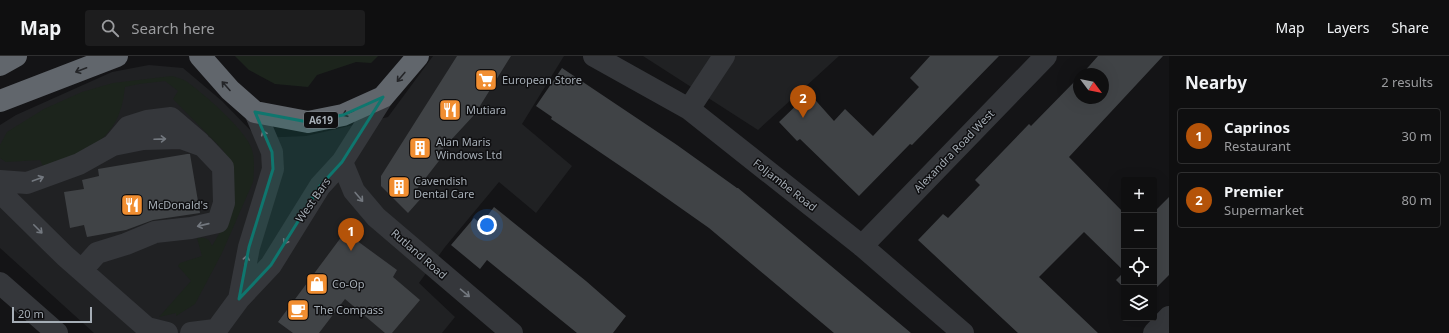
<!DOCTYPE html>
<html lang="en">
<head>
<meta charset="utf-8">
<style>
  body { margin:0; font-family:"Noto Sans",sans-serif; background:#1d1d1e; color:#f1f3f6 }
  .controls { position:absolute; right:12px; bottom:12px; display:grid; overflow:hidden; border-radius:4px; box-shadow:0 4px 16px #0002 }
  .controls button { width:36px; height:36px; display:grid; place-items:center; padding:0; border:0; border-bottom:1px solid #2f2f30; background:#0f0f10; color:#f1f3f6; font:20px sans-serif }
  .compass { position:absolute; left:1073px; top:12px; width:36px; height:36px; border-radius:50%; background:#0f0f10; box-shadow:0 4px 16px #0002; rotate:122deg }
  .scale { position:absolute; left:12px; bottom:10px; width:80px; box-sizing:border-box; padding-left:4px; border:2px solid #a6aeb6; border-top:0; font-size:11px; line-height:14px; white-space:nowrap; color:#a6aeb6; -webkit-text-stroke:3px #0f0f11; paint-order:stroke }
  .you { position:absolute; left:487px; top:169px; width:14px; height:14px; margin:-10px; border:3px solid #fff; border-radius:50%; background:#1a73e8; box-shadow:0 0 0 6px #1a73e833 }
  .badge { display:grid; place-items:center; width:26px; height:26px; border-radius:50%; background:#b45309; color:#fff; font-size:13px; font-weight:700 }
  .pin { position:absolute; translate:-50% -33px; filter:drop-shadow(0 1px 2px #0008) }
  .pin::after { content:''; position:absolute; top:21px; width:14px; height:12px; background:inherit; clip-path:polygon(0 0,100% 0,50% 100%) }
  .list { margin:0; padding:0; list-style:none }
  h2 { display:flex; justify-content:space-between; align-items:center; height:52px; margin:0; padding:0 16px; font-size:17px }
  h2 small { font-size:13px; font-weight:400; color:#9b9c9f }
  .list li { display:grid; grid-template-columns:26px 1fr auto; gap:12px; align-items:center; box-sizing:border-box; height:56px; margin:0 8px 8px; padding:0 8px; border:1px solid #2f2f30; border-radius:4px }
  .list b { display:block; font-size:15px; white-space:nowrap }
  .list p { margin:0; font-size:13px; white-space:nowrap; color:#9b9c9f }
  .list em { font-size:13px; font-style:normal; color:#9b9c9f }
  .icon { flex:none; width:22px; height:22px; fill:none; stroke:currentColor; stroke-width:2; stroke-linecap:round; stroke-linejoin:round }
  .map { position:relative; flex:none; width:1169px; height:277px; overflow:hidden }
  header { display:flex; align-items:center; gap:24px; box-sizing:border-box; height:56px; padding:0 20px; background:#0f0f10; border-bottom:1px solid #2f2f30 }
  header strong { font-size:19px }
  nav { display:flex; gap:22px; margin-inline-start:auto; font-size:14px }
  .search { width:280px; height:36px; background:#1d1d1e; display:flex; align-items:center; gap:10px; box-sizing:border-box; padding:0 14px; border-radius:4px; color:#9b9c9f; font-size:15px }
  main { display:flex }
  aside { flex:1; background:#0f0f10 }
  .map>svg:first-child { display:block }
  .built { fill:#202123 }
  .green { fill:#1c241c }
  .building { fill:#404346 }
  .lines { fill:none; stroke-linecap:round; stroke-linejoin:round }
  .minor { stroke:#35373b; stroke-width:22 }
  .highway { stroke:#61666c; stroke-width:22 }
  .oneway { stroke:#242528 }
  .oneway2 { stroke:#73787f }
  .marked { fill:#0f766e; fill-opacity:0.2; stroke:#0f766e; stroke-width:3; stroke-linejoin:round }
  .labels { text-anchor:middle; stroke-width:3; stroke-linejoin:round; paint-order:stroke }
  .shield { fill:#0f0f11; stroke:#797e84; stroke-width:1 }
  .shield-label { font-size:10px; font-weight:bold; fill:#a6aeb6 }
  .poi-label { font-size:11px; fill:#a6aeb6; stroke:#0f0f11; text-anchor:start }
  .street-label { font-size:11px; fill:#a6aeb6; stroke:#0f0f11 }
</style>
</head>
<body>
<header>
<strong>Map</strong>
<div class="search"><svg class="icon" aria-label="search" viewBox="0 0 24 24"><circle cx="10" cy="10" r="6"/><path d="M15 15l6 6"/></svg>Search here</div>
<nav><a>Map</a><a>Layers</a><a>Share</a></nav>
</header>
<main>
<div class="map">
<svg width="1169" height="277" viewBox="0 0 1169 277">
  <rect width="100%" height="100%" fill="#141416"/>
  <path class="built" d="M 433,0 L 564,0 L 522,68 L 572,110 L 536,157 L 499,126 L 445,191 L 419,227 L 455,261 L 442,277 L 94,277 L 0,192 L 0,69 L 16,59 L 112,16 L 149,9 L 183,12 L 222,45 L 258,82 L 306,80 L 388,61 Z
    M 643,0 L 839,0 L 758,74 Z"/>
  <path class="green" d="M 235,0 L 378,0 L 371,7 L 356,6 L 317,19 L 308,31 L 275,28 L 249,14 Z
    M 172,20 C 176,21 182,23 186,25 C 202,36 248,76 252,94 C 255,104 254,116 253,126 L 222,197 L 195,248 L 176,260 L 176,257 L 159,261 L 191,225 L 178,210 L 180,207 L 202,200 L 197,182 C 205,181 209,182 212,190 L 222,173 L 229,105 L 223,94 L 173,43 L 178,35 L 165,25 L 139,28 L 125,31 C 124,38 123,46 121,52 C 110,89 77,100 44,112 L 40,104 L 6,106 L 0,102 L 0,89 L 7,76 L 44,53 L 82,36 L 113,27 Z"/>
  <path class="building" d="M 457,0 L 511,0 L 475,58 L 439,97 L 442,101 L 417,133 L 424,139 L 408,157 L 381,130 L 381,120 Z
    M 930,0 L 999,0 L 912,89 L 910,88 L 859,140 L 800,83 L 797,85 L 779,66 L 809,37 L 834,65 L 845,53 L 873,80 L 919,31 L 910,22 Z
    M 1098,0 L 1163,0 L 1069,101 L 1124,157 L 1124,215 L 1084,176 L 1039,221 L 1098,277 L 1018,277 L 918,184 L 943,158 L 948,162 L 980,129 L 975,124 L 1029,68 L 1031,70 L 1079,21 L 1079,42 L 1103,42 L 1103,18 L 1082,18 Z
    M 562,12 L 677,89 L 737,132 L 738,132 L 911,277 L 834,277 L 709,172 L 638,122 L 551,63 L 552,61 L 536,50 Z
    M 187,98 L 190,98 L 200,157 L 153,164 L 126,174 L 87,181 L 84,169 L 70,172 L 64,136 L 84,133 L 82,124 L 99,120 L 98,113 Z
    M 1169,141 L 1169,219 L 1154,234 L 1154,156 Z
    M 494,151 L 586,225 L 626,260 L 613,277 L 577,277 L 487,204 L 480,213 L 451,189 L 474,162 L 481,168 Z
    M 345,176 L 397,214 L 393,221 L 420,244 L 392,277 L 385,277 L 345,243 L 319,277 L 293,277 L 278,266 Z
    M 1124,216 L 1124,232 L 1116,224 Z"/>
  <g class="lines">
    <path class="minor" d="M 594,0 L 689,53 L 862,190 L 963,277
      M 689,53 L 724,0
      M 113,89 L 128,71 L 147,65 L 171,62 L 199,86
      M 342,106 L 354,135 L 376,161 L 512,277
      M 0,125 L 27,127 L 79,108 L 113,89 L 143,83 L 181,82 L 203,90 L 223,111 L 224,147 L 218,166 L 191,172 L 155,176 L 126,188 L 97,197 L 82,214
      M 0,136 L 65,200 L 147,272 L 167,277
      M 862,190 L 1046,0
      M 0,227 L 57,277
      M 239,243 L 249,191 L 273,113 L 272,96 L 255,56
      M 191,277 L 215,274
      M 214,277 L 239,243 L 271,209 L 320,130 L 342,106 L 383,41
      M 1154,277 L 1169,261"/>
    <path class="highway" d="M 200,0 L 230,34 L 255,56 L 308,66 L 343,59 L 383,41 L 418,0
      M 0,9 L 16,0
      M 0,45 L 117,0"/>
  </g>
  <defs><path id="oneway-shaft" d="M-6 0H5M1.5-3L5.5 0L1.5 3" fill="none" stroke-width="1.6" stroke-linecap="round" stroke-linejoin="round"/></defs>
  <g class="oneway">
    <use href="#oneway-shaft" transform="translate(81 14) rotate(159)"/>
    <use href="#oneway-shaft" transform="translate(401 21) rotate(130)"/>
    <use href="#oneway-shaft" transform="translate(226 30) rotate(-132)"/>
    <use href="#oneway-shaft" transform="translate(348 57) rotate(157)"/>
  </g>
  <g class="oneway2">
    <use href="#oneway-shaft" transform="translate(265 80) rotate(-113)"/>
    <use href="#oneway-shaft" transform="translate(160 83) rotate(-2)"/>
    <use href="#oneway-shaft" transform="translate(38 123) rotate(-20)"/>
    <use href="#oneway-shaft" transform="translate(359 141) rotate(50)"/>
    <use href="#oneway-shaft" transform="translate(203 169) rotate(167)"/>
    <use href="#oneway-shaft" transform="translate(38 173) rotate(45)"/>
    <use href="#oneway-shaft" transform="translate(287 183) rotate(122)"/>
    <use href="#oneway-shaft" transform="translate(246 205) rotate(-79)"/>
    <use href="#oneway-shaft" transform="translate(465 237) rotate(40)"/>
  </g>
  <path class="marked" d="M 383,41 L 342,106 L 320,130 L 271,209 L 239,243 L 249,191 L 273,113 L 272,96 L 255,56 L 308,66 L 343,59 Z"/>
  <defs>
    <g id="supermarket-square" transform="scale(1.15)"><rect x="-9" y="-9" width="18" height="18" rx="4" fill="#f18e31" stroke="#0f0f11"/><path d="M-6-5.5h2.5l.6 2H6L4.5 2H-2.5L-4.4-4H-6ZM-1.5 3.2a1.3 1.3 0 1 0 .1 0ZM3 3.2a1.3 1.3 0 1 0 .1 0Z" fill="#fff"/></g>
    <g id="restaurant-square" transform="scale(1.15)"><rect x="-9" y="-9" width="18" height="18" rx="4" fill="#f18e31" stroke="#0f0f11"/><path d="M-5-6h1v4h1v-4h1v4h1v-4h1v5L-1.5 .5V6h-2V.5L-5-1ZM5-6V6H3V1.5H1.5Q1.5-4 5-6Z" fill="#fff"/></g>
    <g id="building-square" transform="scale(1.15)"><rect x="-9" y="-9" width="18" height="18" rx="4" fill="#f18e31" stroke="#0f0f11"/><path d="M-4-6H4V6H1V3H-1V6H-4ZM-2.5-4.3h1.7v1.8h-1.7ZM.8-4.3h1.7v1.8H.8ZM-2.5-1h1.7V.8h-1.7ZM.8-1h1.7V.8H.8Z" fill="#fff"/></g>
    <g id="shop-square" transform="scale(1.15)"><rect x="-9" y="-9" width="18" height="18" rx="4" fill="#f18e31" stroke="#0f0f11"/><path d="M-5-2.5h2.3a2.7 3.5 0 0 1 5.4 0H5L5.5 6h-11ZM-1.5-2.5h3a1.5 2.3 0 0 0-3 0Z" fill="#fff"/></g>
    <g id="cafe-square" transform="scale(1.15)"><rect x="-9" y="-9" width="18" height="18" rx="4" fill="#f18e31" stroke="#0f0f11"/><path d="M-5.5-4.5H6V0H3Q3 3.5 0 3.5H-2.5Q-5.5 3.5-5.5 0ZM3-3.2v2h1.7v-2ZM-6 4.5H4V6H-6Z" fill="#fff"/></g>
  </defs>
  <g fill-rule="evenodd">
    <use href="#supermarket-square" x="486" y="24"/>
    <use href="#restaurant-square" x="450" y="54"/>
    <use href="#building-square" x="420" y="92"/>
    <use href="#building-square" x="399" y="131"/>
    <use href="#restaurant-square" x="132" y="149"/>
    <use href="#shop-square" x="317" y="228"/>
    <use href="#cafe-square" x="298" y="254"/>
  </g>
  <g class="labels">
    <rect class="shield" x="304" y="56" width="34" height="16" rx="3"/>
    <g class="shield-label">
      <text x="321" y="68">A619</text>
    </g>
    <g class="poi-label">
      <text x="502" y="28">European Store</text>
      <text x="466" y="58">Mutiara</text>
      <text x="436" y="90">Alan Maris<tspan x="436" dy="13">Windows Ltd</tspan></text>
      <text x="414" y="129">Cavendish<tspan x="414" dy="13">Dental Care</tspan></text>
      <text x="148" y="153">McDonald's</text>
      <text x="332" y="232">Co-Op</text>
      <text x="314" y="258">The Compass</text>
    </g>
    <g class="street-label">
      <text transform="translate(954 95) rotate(-46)" y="4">Alexandra Road West</text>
      <text transform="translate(785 129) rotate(38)" y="4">Foljambe Road</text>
      <text transform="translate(313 144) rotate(-55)" y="4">West Bars</text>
      <text transform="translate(419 198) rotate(41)" y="4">Rutland Road</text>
    </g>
  </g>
</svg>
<div class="controls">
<button>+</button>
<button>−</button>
<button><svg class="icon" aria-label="locate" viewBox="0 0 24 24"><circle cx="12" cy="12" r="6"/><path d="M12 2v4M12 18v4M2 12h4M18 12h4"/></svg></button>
<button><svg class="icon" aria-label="layers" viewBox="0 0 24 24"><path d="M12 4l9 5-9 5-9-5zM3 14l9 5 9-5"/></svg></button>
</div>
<svg class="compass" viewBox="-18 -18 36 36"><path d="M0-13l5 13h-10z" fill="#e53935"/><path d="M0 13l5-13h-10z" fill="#9b9c9f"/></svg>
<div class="scale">20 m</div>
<div class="you"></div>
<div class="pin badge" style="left:351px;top:195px">1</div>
<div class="pin badge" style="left:803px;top:62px">2</div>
</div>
<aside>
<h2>Nearby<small>2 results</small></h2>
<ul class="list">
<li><span class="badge">1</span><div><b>Caprinos</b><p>Restaurant</p></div><em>30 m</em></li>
<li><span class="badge">2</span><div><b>Premier</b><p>Supermarket</p></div><em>80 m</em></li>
</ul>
</aside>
</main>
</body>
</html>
